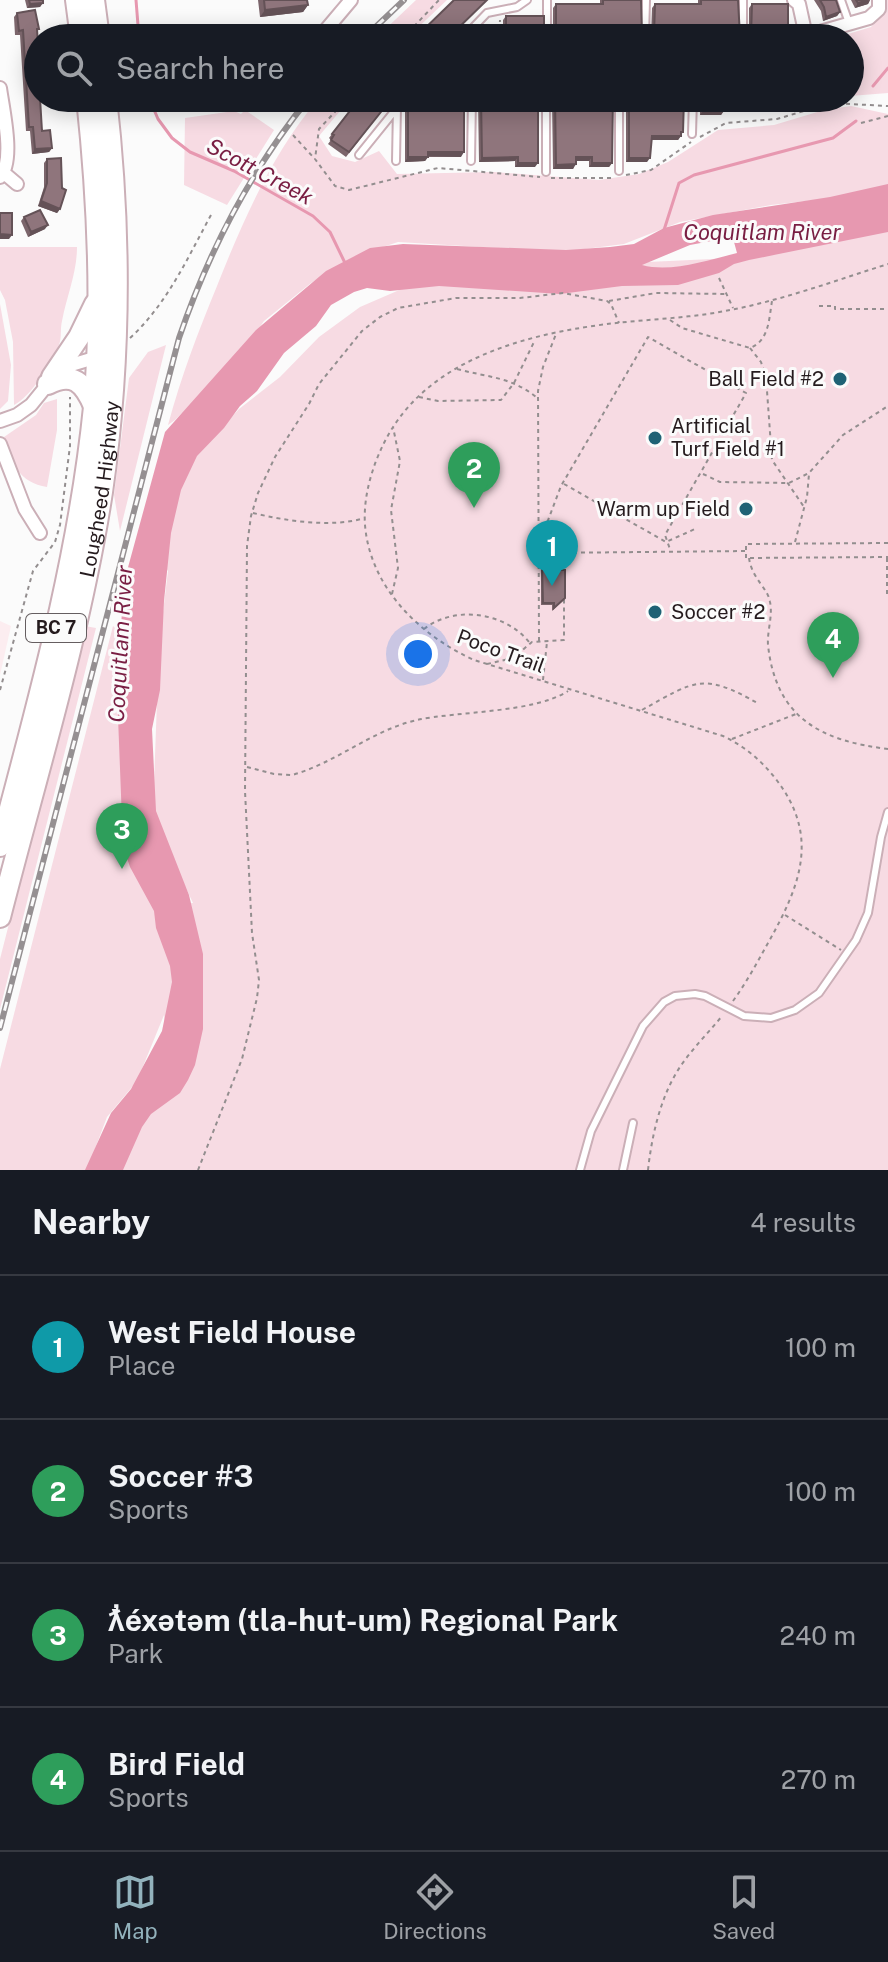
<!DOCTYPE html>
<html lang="en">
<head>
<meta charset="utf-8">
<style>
  body { margin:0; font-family:"Public Sans",sans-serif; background:#242831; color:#f1f3f6 }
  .you { position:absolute; left:418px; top:654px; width:28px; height:28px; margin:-20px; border:6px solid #fff; border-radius:50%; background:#1a73e8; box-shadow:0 0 0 12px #1a73e833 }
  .badge { display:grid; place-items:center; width:52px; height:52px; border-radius:50%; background:#92b2bc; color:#fff; font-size:26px; font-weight:700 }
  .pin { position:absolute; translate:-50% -66px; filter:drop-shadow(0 2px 4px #0008) }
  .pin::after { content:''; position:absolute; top:42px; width:28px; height:24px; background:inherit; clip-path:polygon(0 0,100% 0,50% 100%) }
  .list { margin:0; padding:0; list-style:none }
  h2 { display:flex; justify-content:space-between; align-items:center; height:104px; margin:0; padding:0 32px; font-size:34px }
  h2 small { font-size:26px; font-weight:400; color:#9ea1a6 }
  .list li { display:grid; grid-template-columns:52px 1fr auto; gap:24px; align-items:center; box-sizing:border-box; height:144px; padding:0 32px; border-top:2px solid #363941 }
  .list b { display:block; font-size:30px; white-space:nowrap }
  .list p { margin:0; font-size:26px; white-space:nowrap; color:#9ea1a6 }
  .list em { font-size:26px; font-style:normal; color:#9ea1a6 }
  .icon { flex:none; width:44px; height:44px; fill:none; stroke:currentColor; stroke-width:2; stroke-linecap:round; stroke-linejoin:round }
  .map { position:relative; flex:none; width:888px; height:1170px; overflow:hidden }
  .search { position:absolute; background:#171b24; box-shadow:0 4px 20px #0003; left:24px; right:24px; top:24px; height:88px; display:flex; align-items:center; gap:20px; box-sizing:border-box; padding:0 28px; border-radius:44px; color:#9ea1a6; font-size:30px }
  .sheet { height:680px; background:#171b24 }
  nav { display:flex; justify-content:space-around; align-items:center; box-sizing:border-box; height:112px; border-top:2px solid #363941; background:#171b24; font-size:22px; color:#9ea1a6 }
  nav a { display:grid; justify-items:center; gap:4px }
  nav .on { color:#92b2bc }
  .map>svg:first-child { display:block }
  .built { fill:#fcedf0 }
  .green { fill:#f7dbe3; fill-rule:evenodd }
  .water { fill:#e798b0; fill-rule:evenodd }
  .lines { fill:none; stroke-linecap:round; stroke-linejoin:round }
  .stream { stroke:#e798b0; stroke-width:3 }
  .service-casing { stroke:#cbafb7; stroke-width:10 }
  .minor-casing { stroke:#cbafb7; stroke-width:16 }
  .primary-casing { stroke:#cbafb7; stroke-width:24 }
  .path { stroke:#938e8f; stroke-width:2; stroke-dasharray:4 4; stroke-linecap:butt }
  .service { stroke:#fff; stroke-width:6 }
  .minor { stroke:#fff; stroke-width:12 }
  .primary { stroke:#fff; stroke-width:20 }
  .rail-casing { stroke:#959092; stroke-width:6 }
  .rail { stroke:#fbfbfb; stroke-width:3; stroke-dasharray:9; stroke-linecap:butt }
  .wall { fill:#7b656b }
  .shaded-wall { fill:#645257 }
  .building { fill:#8f757c; stroke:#645257; stroke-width:2 }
  .poi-dot { fill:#1f6275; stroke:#fbfbfb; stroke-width:3 }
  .labels { text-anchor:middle; stroke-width:6; stroke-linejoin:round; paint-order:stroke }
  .shield { fill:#fbfbfb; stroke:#655e60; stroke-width:2 }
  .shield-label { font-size:18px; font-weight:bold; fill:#251b1e }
  .poi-label { font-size:20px; fill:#251b1e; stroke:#fbfbfb; text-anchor:end }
  .street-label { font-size:20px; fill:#251b1e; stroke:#fbfbfb }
  .water-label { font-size:22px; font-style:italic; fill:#791e43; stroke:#fbfbfb }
</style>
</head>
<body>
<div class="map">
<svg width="888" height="1170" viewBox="0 0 888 1170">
  <rect width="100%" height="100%" fill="#fbfbfb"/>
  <path class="built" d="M 0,621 L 11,626 L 0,675 Z"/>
  <path class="green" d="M 416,0 L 447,0 L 407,38 L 376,38 Z
    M 880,0 L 888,0 L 888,93 L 850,96 L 850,38 L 835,38 L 871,27 L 883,13 Z
    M 319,98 L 351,98 L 319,136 L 332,156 L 355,162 L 379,151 L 397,174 L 494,172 L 599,180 L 639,174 L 668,162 L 718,130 L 774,125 L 824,110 L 851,106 L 888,114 L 888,188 L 850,196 L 771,205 L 680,222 L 624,244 L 561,252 L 398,242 L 353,257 L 311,283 L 264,321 L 240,356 L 175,420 L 168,425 C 181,377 198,332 217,286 C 244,218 272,154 319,98 Z
    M 245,110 L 274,130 L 227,205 L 184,185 L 185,118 L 234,111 L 241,114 Z
    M 888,230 L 888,1170 L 115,1170 L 166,1038 L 164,1015 L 137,1081 L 107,1117 L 87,1170 L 0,1170 L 0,1069 L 113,626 L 125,637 L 181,480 L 195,457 L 239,409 L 280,377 L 319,337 L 360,307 L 404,288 L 457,271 L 755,257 ZM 156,551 L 168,571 L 159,645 L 154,784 L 150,724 ZM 176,867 L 193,903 L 160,904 Z
    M 0,247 L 77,247 C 77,273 67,295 62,321 C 60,329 62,337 59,345 C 52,362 30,398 14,405 L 13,342 L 5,300 L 0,290 Z
    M 0,304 L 11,365 L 8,401 L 0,409 Z
    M 166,345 L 120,531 L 114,495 L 129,378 L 148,352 Z
    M 57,399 L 57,430 L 47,487 C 20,483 9,462 4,437 L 36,415 L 44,403 Z
    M 85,626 L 96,628 L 0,1009 L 0,959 Z"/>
  <path class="water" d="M 888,184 L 888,232 L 749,260 L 734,264 L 719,273 L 678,285 L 622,286 L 560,294 L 439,286 L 390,291 L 367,288 L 354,292 L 331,305 L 316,326 L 284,353 L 257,391 L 240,406 L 224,428 L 197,456 L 181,490 L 171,533 L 164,601 L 160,690 L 152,729 L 156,811 L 189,895 L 203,954 L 203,1029 L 195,1065 L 188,1080 L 180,1093 L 151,1114 L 142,1127 L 123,1170 L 85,1170 L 111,1113 L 131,1089 L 162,1031 L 172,982 L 170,966 L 156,928 L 154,911 L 130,867 L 123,846 L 118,717 L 118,670 L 124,582 L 165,432 L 256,330 L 326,271 L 370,248 L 403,244 L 566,250 L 610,247 L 634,244 L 664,228 L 713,215 L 830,197 ZM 722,239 L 734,242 L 737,253 C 708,260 671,273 642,265 L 690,245 Z"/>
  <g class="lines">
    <path class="stream" d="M 136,0 L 139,38
      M 873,86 L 888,68
      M 149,98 L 158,119 L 172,138 L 190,152 L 234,171 L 313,216 L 330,232 L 346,265
      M 664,230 L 679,183 L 694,175 L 833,138 L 856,121"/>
    <g class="service-casing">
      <path id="service" d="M 743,0 L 743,38
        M 841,0 L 849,23
        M 463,38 L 487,13 L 517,7 L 527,0
        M 547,38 L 547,0
        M 645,38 L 646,0
        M 619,98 L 619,171
        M 692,134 L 693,98
        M 359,155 L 405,98
        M 396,161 L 397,106
        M 471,161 L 472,98
        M 546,172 L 546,98
        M 580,1170 L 591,1131 L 643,1026 L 664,1002 L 675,996 L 695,994 L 705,996 L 744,1016 L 771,1018 L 795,1010 L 819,993 L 856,940 L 868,913 L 881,837 L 888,812
        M 623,1170 L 633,1123"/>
    </g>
    <g class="minor-casing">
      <path id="minor" d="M 794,0 L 799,4 L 806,36 L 869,18 L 879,9 L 879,0
        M 319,38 L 351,0
        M 0,88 C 3,110 15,161 0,177
        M 4,173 L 17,184
        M 0,421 L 17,415 L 31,405 L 61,368 L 101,356
        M 0,444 L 25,509 L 40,533"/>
    </g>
    <g class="primary-casing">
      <g id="primary">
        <path d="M 76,0 L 81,38"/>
        <path d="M 94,0 L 99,38"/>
        <path d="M 52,377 L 79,337 L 95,304"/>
        <path d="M 48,384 C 73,371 84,383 94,406"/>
        <path d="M 0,846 C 38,702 79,557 94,407 C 103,304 98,201 87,98"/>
        <path id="s1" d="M 0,917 C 36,776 80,635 102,492 C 121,361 121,229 106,98"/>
      </g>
    </g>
    <path class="path" d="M 403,38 L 439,0
      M 499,38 L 500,20
      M 348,98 L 319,129 L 315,159 L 335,186 L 349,190 L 438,168 L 540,177
      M 861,123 L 888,116
      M 293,135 L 314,158
      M 700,137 L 726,123 L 777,119 L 831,103 L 888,106
      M 626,175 L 651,170 L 691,142
      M 551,178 L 612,178
      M 719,278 L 733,308
      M 609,301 L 656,293 L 726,294
      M 819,306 L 835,306 L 835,309 L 888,309
      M 670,320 L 682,328 L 750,348 C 769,341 769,319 772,301
      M 130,338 C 167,304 187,259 211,215
      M 750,348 L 761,362 L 766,377 L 772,460 L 804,507
      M 457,369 C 486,377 512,377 536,397
      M 419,397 L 438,401 L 501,400 L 514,383 L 535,340
      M 703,474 L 720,482 L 789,483 L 809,473 L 843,435 L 888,406
      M 564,484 L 666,542 L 695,529
      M 253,513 C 287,521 331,528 365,518
      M 795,542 L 807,497 L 809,474
      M 888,543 L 746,544 L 746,558 L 888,557
      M 539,544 L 561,486 L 648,337 L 746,393 L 665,535 L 671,552
      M 541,553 L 746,551
      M 557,554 L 557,570 L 564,569
      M 749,558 C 752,579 768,588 770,602 C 773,616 767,631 768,645 C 776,719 822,741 888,749
      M 887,558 L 887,598
      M 392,594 L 398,568 L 391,510 L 400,461 L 393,427
      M 424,629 C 454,605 505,612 529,642
      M 539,641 L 538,391 L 543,367 L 556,334
      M 487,664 L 513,658 L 532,642 L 564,640 L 564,599
      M 543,680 L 547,642
      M 0,690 L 33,571 L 55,542 L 60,525 L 70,446 L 70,397
      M 642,710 C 696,680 703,672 759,704
      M 732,739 L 796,714
      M 247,767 L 274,774 L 292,775 C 336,763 372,730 417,720 C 459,711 534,713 568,691
      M 785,915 L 841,950
      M 733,1001 C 746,983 757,963 768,943 C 800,886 821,836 775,778 C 761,760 744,746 723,736 L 474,660 C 419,635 370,587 365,525 C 363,497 372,467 384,443 C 426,358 529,333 616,323 C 652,319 689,318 725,311 C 780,301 834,281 888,264
      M 198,1170 L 242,1059 L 257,998 L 259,980 L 252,933 L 245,791 L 247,546 L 251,516 L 258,493 L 275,457 L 309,404 L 319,384 L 362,331 L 380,317 L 398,308 L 456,298 L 520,298 L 563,293 L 607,301 L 611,304 L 619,323
      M 648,1170 C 652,1134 661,1094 682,1064 C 694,1047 709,1032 722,1016"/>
    <use href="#service" class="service"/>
    <use href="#minor" class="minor"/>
    <use href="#primary" class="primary"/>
    <g class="rail-casing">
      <path id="rail" d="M 364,38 L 404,0
        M 0,1028 L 179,338 C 209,250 251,170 309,98"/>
    </g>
    <use href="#rail" class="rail"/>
  </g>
  <path class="wall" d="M 25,0 L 43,0 L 40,7 L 27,8 Z
    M 258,0 L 307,0 L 308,5 L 303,12 L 260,17 Z
    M 600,0 L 641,0 L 642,34 L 553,38 L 553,8 L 556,4 L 600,4 Z
    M 698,0 L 738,0 L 740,36 L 651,38 L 652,8 L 655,4 L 698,4 Z
    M 814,0 L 836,0 L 840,12 L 837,16 L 823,21 L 821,11 Z
    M 851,0 L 870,0 L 868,4 L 855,8 Z
    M 752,4 L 788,38 L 749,38 L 749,8 Z
    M 17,13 L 39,29 L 37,32 L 38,98 L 42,131 L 52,148 L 49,152 L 32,154 L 30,131 L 26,131 L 20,35 L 15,35 L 14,17 Z
    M 506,16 L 544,36 L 503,36 L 503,20 Z
    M 392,98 L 346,157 L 328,144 L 331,140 L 329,138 L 352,107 Z
    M 412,98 L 461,157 L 428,157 L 425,161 L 405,162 L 405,108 Z
    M 478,98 L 538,98 L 535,167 L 515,167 L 515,161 L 479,162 Z
    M 552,98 L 613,98 L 612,163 L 609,167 L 589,167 L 589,161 L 576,161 L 573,169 L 553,169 Z
    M 626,98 L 684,98 L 683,132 L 678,140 L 652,140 L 647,162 L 626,162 Z
    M 700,98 L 799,98 L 796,103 L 779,108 L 724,109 L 721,115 L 700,115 Z
    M 47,159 L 62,188 L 60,209 L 57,213 L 38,206 L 44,187 L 44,163 Z
    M 24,217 L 45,229 L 28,237 L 21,221 Z
    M 542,564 L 554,570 L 565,598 L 552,611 L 552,605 L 541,605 L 541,566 Z"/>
  <path class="shaded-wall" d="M 870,0 L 868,4 L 855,8 L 858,3 Z
    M 43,3 L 40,7 L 27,8 L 30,4 Z
    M 308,5 L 303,12 L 260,17 L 265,10 Z
    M 840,12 L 837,16 L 823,21 L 826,17 Z
    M 799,98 L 796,103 L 779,108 L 721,110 L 724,105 Z
    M 703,111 L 724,111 L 721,115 L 700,115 Z
    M 652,136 L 681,136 L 678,140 L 649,140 Z
    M 52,148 L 49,152 L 32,154 L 35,149 Z
    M 428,152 L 464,152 L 461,157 L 425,156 Z
    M 408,157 L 428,157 L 425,161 L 405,162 Z
    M 518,157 L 515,161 L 479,162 L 482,158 Z
    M 576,157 L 592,157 L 589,161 L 573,161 Z
    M 629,158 L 650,158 L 647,162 L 626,162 Z
    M 518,163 L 538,163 L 535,167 L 515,167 Z
    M 592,163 L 612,163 L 609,167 L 589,167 Z
    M 576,164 L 573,169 L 553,169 L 556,165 Z
    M 41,201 L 60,209 L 57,213 L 38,206 Z
    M 48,225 L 45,229 L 28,237 L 31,232 Z
    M 0,234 L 12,235 L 9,239 L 0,239 Z"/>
  <path class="building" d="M 29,0 L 43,0 L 43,3 L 30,4 Z
    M 264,0 L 307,0 L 308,5 L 265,10 Z
    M 454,0 L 487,0 L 448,38 L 415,38 Z
    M 603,0 L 641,0 L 642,34 L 645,38 L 552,38 L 556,35 L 556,4 L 603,4 Z
    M 701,0 L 738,0 L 740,36 L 744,38 L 651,38 L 654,35 L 655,4 L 701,4 Z
    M 820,0 L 836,0 L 840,12 L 826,17 L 824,7 Z
    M 856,0 L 868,0 L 858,3 Z
    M 752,4 L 788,4 L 788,38 L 749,38 L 751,36 Z
    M 35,10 L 39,29 L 37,29 L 38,45 L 38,98 L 40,98 L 42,131 L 50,130 L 52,148 L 35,149 L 33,127 L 29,127 L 23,30 L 19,31 L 17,13 Z
    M 506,16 L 544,16 L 544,36 L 548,38 L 469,38 L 472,36 L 506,36 Z
    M 360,98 L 392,98 L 349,152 L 331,140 L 334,135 L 332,134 Z
    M 412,98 L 464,98 L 464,152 L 428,152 L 428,157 L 408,157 L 408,103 Z
    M 481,98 L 538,98 L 538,163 L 518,163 L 518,157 L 482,158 Z
    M 555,98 L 613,98 L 612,163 L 592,163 L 592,157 L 576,157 L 576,164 L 556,165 Z
    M 629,98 L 684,98 L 683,132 L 681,132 L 681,136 L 652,136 L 650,158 L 629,158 Z
    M 703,98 L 799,98 L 782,104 L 724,105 L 724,111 L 703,111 Z
    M 61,158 L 62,188 L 66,190 L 60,209 L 41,201 L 47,183 L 47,159 Z
    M 40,210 L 48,225 L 31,232 L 24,217 Z
    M 0,213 L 12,213 L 12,235 L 0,234 Z
    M 542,564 L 554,564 L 554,570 L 565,570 L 565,598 L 554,608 L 554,603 L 543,603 Z"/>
  <g class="poi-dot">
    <circle cx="840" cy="379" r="8"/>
    <circle cx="655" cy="438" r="8"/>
    <circle cx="746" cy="509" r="8"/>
    <circle cx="655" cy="612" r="8"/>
  </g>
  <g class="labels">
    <rect class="shield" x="26" y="614" width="60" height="28" rx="6"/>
    <g class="shield-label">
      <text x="56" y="634">BC 7</text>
    </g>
    <g class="poi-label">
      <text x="824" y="386">Ball Field #2</text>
      <text x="671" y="433" text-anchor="start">Artificial<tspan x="671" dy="23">Turf Field #1</tspan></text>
      <text x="730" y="516">Warm up Field</text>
      <text x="671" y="619" text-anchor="start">Soccer #2</text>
    </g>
    <g class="street-label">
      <text dy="7" stroke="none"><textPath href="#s1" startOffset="440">Lougheed Highway</textPath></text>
      <text transform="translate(501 651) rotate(20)" y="7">Poco Trail</text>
    </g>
    <g class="water-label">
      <text transform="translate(260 171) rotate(28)" y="8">Scott Creek</text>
      <text x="762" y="240">Coquitlam River</text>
      <text transform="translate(120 644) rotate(-87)" y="8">Coquitlam River</text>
    </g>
  </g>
</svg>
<div class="you"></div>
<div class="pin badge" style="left:552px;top:586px;background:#0f9aa8">1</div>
<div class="pin badge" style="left:474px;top:508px;background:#2e9e5b">2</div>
<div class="pin badge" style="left:122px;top:869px;background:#2e9e5b">3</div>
<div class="pin badge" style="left:833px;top:678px;background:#2e9e5b">4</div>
<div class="search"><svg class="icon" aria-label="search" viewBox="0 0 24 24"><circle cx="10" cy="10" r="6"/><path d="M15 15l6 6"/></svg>Search here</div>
</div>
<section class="sheet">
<h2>Nearby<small>4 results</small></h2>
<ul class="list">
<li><span class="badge" style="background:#0f9aa8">1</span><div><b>West Field House</b><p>Place</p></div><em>100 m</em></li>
<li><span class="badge" style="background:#2e9e5b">2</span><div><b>Soccer #3</b><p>Sports</p></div><em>100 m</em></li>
<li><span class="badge" style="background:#2e9e5b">3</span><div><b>ƛ̓éxətəm (tla-hut-um) Regional Park</b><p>Park</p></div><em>240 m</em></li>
<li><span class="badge" style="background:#2e9e5b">4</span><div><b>Bird Field</b><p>Sports</p></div><em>270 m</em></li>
</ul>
</section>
<nav>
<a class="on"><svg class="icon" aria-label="map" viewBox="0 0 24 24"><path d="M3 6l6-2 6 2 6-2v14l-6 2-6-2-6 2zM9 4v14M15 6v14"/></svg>Map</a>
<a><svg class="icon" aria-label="directions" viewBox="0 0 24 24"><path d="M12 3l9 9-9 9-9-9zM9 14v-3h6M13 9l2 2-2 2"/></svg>Directions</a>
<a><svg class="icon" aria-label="saved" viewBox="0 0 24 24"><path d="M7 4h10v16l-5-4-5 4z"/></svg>Saved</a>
</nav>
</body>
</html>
